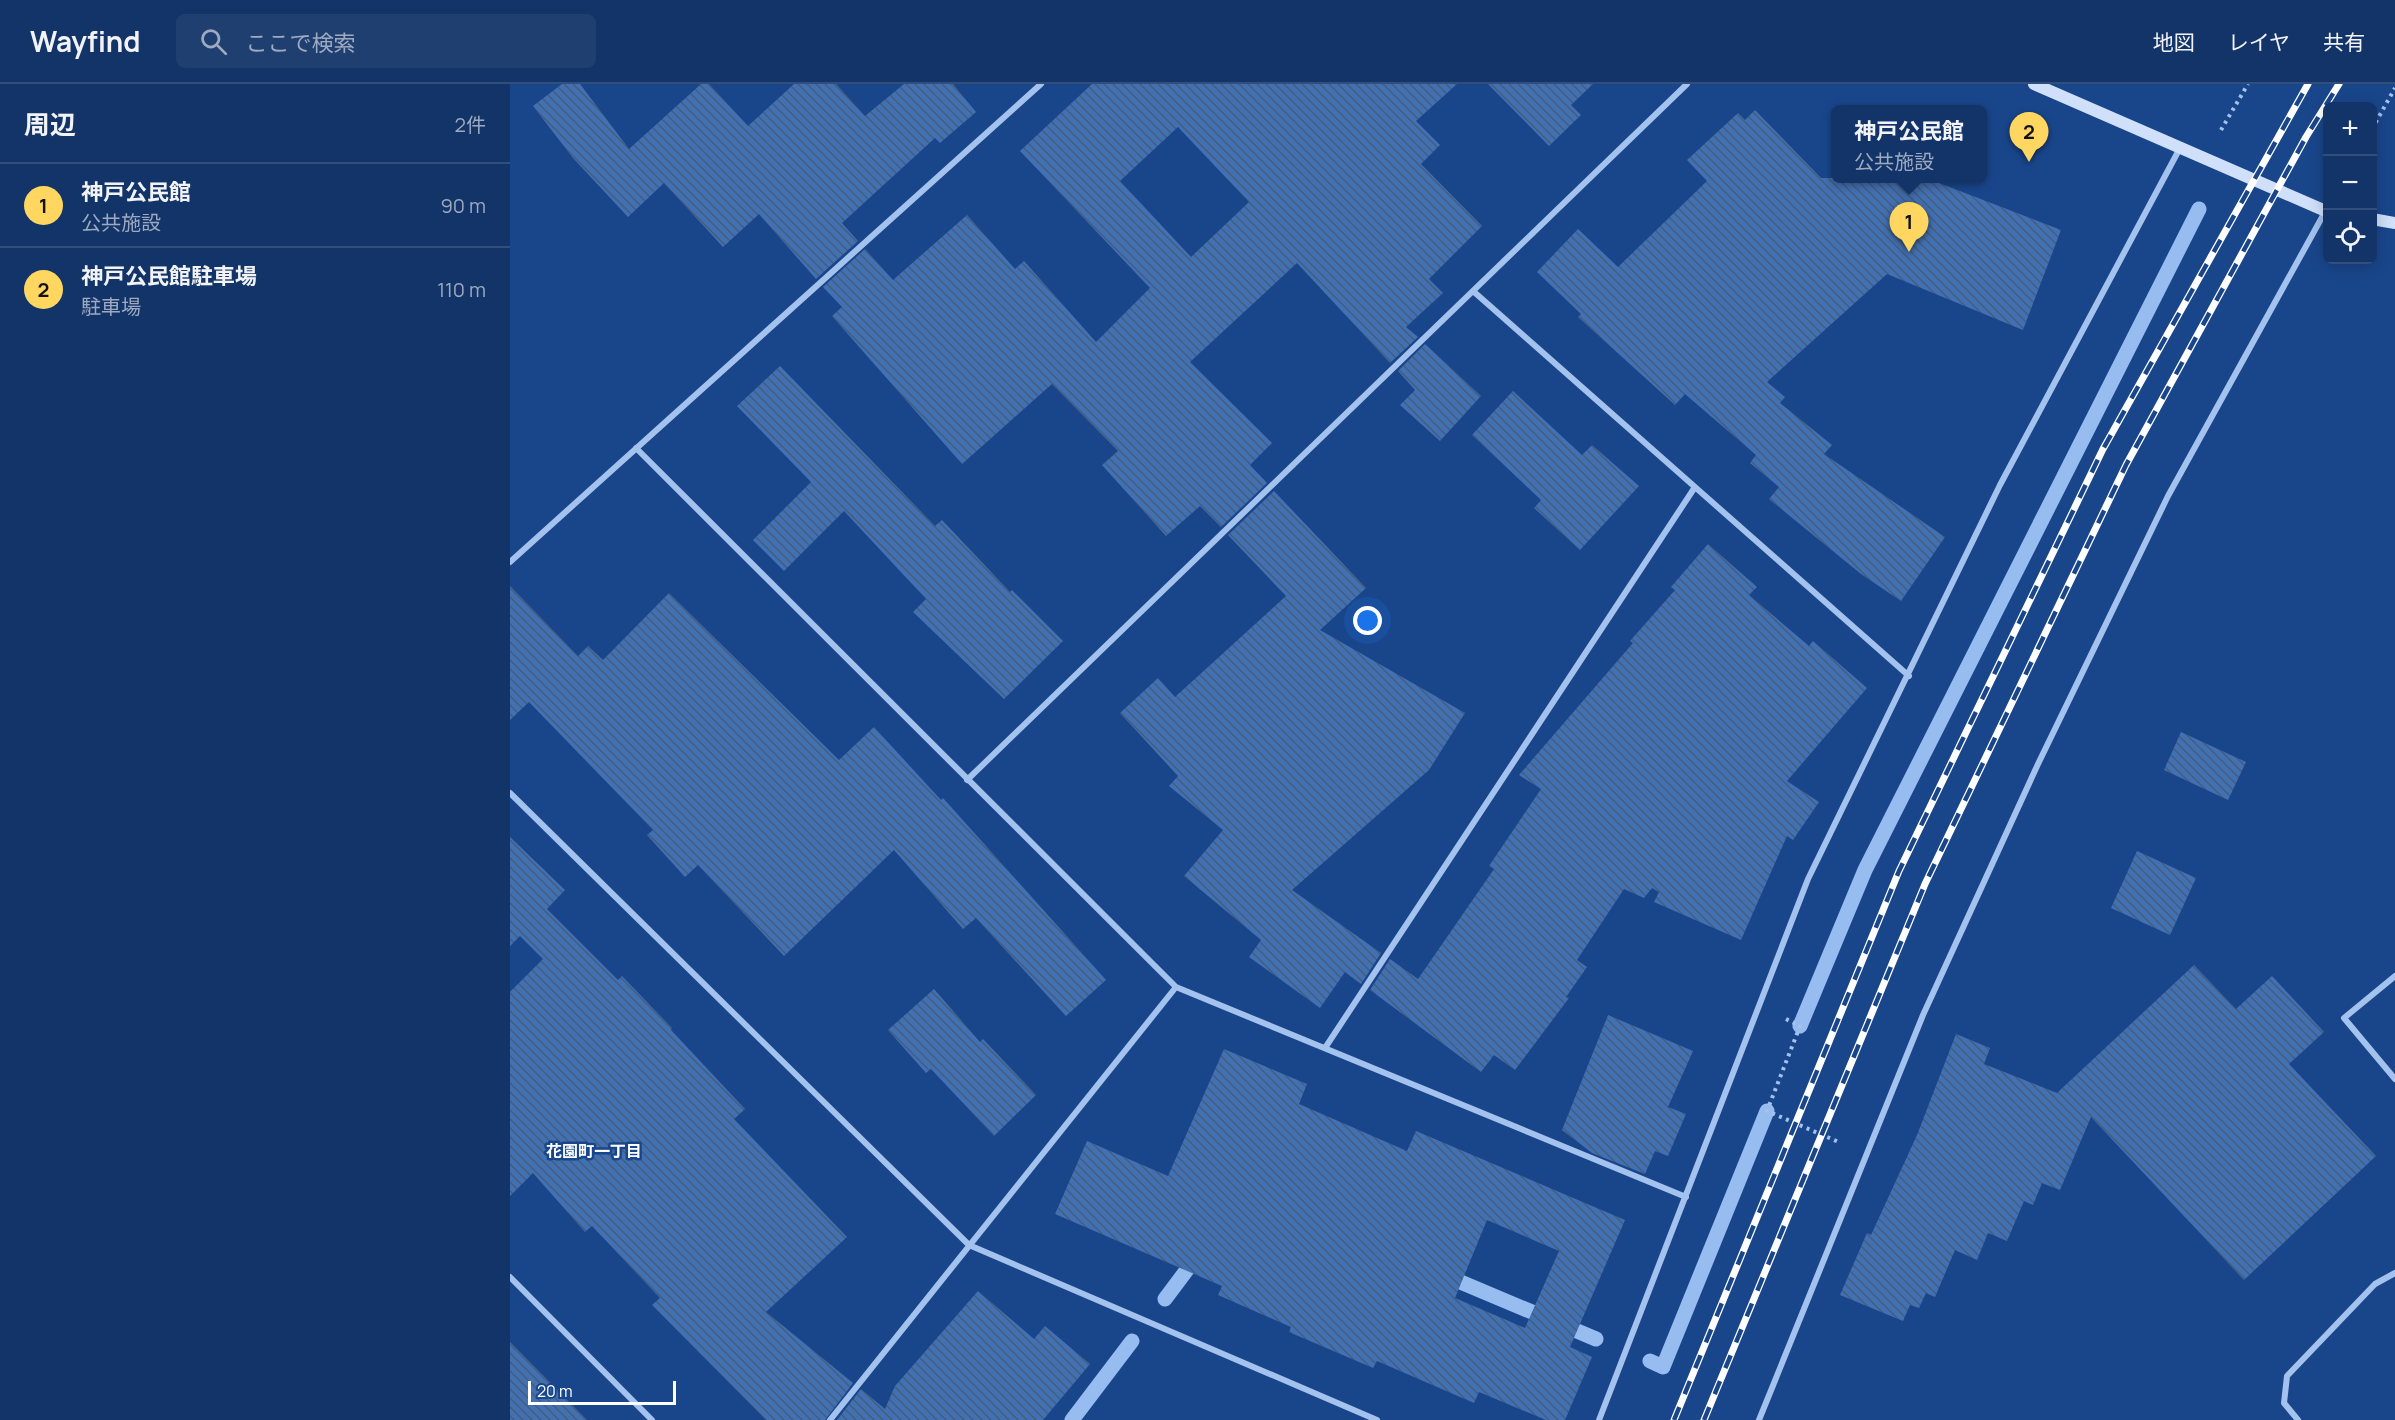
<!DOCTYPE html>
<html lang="ja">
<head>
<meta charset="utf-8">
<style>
  body { margin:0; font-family:Manrope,"Noto Sans JP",sans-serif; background:#203f71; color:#f1f3f6 }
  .controls { position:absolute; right:18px; top:18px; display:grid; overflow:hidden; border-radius:9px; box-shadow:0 3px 15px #0003 }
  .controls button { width:54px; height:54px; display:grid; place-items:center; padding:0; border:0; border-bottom:2px solid #324f7c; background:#133468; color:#f1f3f6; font:30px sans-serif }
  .scale { position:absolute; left:18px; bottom:15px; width:148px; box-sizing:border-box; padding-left:6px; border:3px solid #fff; border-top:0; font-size:16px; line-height:21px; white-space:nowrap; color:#fff; -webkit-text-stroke:4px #19468b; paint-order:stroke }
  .you { position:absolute; left:858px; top:537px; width:21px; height:21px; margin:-15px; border:4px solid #fff; border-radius:50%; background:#1a73e8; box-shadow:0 0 0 9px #1a73e833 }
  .badge { display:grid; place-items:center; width:39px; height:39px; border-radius:50%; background:#ffd760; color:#111; font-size:20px; font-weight:700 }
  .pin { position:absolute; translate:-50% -50px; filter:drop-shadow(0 2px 3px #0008) }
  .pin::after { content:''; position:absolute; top:32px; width:21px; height:18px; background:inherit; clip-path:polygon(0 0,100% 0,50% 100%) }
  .popup { position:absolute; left:1321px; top:21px; width:156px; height:78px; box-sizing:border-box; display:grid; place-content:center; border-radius:9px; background:#133468; filter:drop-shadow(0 2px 4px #0005); font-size:20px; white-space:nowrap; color:#9daac0 }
  .popup b { font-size:22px; color:#f1f3f6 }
  .popup::after { content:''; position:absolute; left:50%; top:100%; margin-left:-12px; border:12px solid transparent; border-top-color:#133468 }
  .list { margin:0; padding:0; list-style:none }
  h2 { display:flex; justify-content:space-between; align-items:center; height:78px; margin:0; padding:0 24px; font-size:26px }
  h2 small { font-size:20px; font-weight:400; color:#9daac0 }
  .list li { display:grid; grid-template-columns:39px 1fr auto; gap:18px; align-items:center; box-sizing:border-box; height:84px; padding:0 24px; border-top:2px solid #324f7c }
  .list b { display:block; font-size:22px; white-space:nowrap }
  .list p { margin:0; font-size:20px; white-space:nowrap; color:#9daac0 }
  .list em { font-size:20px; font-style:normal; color:#9daac0 }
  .icon { flex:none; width:33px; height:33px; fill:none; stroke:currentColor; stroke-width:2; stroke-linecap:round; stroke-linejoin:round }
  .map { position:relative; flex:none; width:1885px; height:1336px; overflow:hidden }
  header { display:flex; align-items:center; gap:36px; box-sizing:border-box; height:84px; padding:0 30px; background:#133468; border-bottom:2px solid #324f7c }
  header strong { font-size:28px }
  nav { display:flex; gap:33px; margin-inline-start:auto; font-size:21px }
  .search { width:420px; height:54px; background:#203f71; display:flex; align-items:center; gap:15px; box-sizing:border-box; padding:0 21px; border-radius:9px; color:#9daac0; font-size:22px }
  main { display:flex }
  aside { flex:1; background:#133468 }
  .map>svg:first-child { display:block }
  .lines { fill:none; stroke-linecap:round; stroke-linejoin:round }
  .stream { stroke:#96bcf0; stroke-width:15 }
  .building { fill:url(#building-back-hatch); fill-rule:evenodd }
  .path { stroke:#a3c2ee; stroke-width:4; stroke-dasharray:3 4.5; stroke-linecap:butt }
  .street { stroke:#a3c2ee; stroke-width:6 }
  .secondary { stroke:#d0e0fa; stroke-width:12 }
  .rail-casing { stroke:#fff; stroke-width:7 }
  .rail { stroke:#19468b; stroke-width:4.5; stroke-dasharray:14; stroke-linecap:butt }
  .labels { text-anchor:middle; stroke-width:5; stroke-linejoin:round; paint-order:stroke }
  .neighbourhood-label { font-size:16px; font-weight:bold; fill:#fff; stroke:#19468b }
</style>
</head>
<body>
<header>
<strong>Wayfind</strong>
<div class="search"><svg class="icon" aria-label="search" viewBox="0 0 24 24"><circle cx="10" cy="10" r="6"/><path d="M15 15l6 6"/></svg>ここで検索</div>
<nav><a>地図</a><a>レイヤ</a><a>共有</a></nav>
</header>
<main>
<aside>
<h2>周辺<small>2件</small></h2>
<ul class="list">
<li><span class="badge">1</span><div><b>神戸公民館</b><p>公共施設</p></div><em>90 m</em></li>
<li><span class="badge">2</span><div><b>神戸公民館駐車場</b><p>駐車場</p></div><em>110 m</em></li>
</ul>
</aside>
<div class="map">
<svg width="1885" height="1336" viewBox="0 0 1885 1336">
  <defs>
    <pattern id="building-back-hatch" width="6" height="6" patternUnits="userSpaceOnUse" patternTransform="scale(1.5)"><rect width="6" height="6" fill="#4170b3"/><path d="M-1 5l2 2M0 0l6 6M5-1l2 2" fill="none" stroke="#475c7a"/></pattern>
  </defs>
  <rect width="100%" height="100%" fill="#19468b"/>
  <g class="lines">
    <path class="stream" d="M 1290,942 L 1355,786 L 1689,125
      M 934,1191 L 1086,1255
      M 655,1215 L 688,1171
      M 1140,1277 L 1153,1283 L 1257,1027
      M 562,1336 L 622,1257"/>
  </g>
  <path class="building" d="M 52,0 L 70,0 L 119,65 L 191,0 L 199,0 L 238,42 L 284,0 L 326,0 L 355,32 L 394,0 L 443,0 L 466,28 L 430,59 L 425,54 L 332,139 L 348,157 L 306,195 L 249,130 L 213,163 L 154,99 L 118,133 L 63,74 L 23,22 Z
    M 582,0 L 947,0 L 906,37 L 930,61 L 911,80 L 972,142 L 919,195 L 933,209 L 896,243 L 908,253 L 880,279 L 787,179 L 680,278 L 762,359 L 740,381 L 757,399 L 711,443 L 690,422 L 656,452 L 592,381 L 608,367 L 542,300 L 452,380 L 322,232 L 332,223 L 313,203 L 355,165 L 383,196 L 457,131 L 505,185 L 514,177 L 586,258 L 640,204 L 510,67 ZM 668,43 L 739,118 L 681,173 L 610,97 Z
    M 978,0 L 1083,0 L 1061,21 L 1071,31 L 1039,62 Z
    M 1245,26 L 1311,94 L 1416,94 L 1551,146 L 1513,246 L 1377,190 L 1257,298 L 1275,313 L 1270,319 L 1322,361 L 1314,370 L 1435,453 L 1391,517 L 1351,490 L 1259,415 L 1269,403 L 1240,379 L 1246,371 L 1175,310 L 1165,321 L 1068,233 L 1071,230 L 1027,188 L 1068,145 L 1108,183 L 1197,97 L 1177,76 L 1228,29 L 1235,36 Z
    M 915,260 L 971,312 L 930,357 L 890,321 L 905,306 L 888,287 Z
    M 270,282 L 425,442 L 432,436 L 500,508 L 502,506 L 553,557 L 494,615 L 403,528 L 416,515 L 334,427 L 274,487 L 243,456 L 301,398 L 227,322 Z
    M 1003,307 L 1072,371 L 1082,361 L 1129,402 L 1070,466 L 1024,424 L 1031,416 L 962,351 Z
    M 764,407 L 856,504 L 810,546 L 955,629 L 919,686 L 782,806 L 871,869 L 851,900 L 835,888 L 810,924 L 739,873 L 751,856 L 674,792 L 713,746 L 659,702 L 668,692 L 610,629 L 648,594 L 665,613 L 776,512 L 718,451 Z
    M 1198,460 L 1247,503 L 1239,511 L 1299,562 L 1303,557 L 1357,604 L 1277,697 L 1309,718 L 1283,756 L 1277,752 L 1231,856 L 1144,818 L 1149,808 L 1142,804 L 1134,814 L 1114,805 L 1067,876 L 1077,883 L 1056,913 L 1059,914 L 1005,986 L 984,971 L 971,988 L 860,906 L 880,875 L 908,895 L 984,785 L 979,782 L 1031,705 L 1009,691 L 1123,559 L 1120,557 L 1165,506 L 1161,503 Z
    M 0,502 L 68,572 L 78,562 L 93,576 L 159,509 L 329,676 L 364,643 L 431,716 L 433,714 L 596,896 L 556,932 L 466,834 L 453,845 L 384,766 L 274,872 L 188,781 L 175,793 L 137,751 L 143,746 L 19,618 L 0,636 Z
    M 1671,648 L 1736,678 L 1718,716 L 1654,686 Z
    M 0,753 L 55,806 L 37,825 L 108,896 L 112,892 L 162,944 L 161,946 L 235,1025 L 224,1035 L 337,1153 L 256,1228 L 343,1299 L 315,1336 L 256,1336 L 142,1221 L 150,1214 L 82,1142 L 75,1148 L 23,1089 L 0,1112 L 0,908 L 33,875 L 10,852 L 0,862 Z
    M 1627,767 L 1686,794 L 1660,851 L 1601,824 Z
    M 1684,881 L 1726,925 L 1762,892 L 1814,948 L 1779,980 L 1866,1072 L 1734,1196 L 1581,1033 L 1550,1106 L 1532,1099 L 1523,1121 L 1514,1117 L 1497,1157 L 1478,1149 L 1467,1176 L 1445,1166 L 1425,1213 L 1416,1209 L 1409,1224 L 1400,1221 L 1393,1237 L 1330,1211 L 1357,1149 L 1361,1151 L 1407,1051 L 1446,950 L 1480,964 L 1474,980 L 1547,1009 Z
    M 424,905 L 470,958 L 473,955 L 526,1011 L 484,1052 L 421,985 L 416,989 L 378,946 Z
    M 1098,931 L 1183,967 L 1158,1023 L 1176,1030 L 1158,1072 L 1145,1067 L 1135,1090 L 1082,1069 L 1052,1046 Z
    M 714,965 L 797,1000 L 789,1020 L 897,1067 L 906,1047 L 1115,1136 L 1060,1263 L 1082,1273 L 1055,1336 L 1036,1336 L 969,1308 L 964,1319 L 867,1277 L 863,1284 L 779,1248 L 781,1243 L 708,1211 L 712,1202 L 545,1130 L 577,1057 L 658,1092 ZM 977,1136 L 1049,1167 L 1015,1244 L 945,1214 Z
    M 468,1207 L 524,1255 L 535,1242 L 580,1280 L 533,1336 L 327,1336 L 351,1305 L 375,1325 L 385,1302 Z
    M 0,1258 L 77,1336 L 0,1336 Z"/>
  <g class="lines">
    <path class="path" d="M 1862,45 L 1885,4
      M 1711,46 L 1738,0
      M 1276,935 L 1290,942 L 1257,1027 L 1331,1059"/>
    <path class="street" d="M 963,207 L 1399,592
      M 126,364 L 666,903 L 1176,1113
      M 0,478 L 531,0
      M 457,696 L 1177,0
      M 0,709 L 459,1161 L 867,1336
      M 1885,892 L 1834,934 L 1885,995
      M 815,964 L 1185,403
      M 0,1193 L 142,1336
      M 320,1336 L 666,903
      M 1089,1336 L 1298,795 L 1490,401 L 1670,64
      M 1249,1336 L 1413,931 L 1528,680 L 1658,412 L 1816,126
      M 1788,1336 L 1774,1319 L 1777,1292 L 1865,1200 L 1885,1189"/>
    <path class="secondary" d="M 1524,0 L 1818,128
      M 1862,135 L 1885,139"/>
    <g class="rail-casing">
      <path id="rail" d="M 1164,1336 L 1389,787 L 1593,365 L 1798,0
        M 1194,1336 L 1415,800 L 1616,381 L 1796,53 L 1829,0"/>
    </g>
    <use href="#rail" class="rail"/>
  </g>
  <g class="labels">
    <g class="neighbourhood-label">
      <text x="84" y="1073">花園町一丁目</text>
    </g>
  </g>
</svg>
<div class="controls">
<button>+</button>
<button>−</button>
<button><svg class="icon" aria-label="locate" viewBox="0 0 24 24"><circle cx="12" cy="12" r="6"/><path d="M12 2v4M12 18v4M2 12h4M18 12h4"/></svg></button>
</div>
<div class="scale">20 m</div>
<div class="you"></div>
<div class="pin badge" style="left:1399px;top:168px">1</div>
<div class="popup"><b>神戸公民館</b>公共施設</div>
<div class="pin badge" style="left:1519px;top:78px">2</div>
</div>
</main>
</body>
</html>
